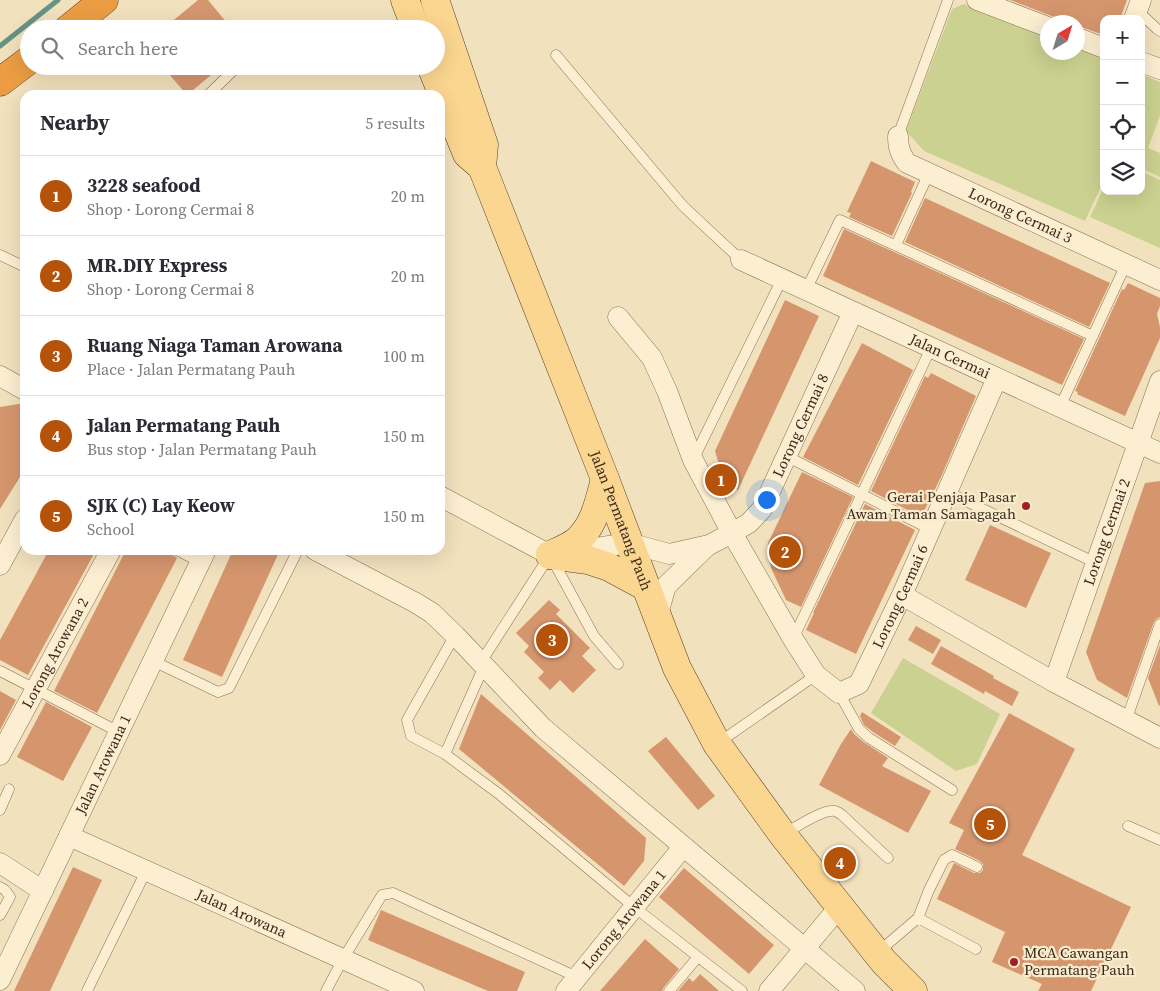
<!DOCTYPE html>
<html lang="en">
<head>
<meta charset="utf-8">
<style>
  body { margin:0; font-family:"Source Serif 4",serif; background:#f2f2f3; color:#2b2b33 }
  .controls { position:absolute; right:15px; top:15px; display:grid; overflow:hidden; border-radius:10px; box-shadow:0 5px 20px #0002 }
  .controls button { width:45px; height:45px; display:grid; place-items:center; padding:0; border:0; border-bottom:1px solid #e1e1e2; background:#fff; color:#2b2b33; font:25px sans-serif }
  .compass { position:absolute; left:1040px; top:15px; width:45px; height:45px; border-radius:50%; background:#fff; box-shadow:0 5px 20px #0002; rotate:38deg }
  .you { position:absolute; left:766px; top:499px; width:18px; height:18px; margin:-12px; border:4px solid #fff; border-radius:50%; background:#1a73e8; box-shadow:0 0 0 8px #1a73e833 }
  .badge { display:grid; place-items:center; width:32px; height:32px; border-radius:50%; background:#b45309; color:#fff; font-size:16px; font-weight:700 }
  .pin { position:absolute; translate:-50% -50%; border:2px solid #fff; box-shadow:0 1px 5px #0006 }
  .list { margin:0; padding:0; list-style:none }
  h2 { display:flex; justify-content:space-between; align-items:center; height:65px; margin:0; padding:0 20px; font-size:21px }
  h2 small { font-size:16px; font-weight:400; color:#7c7c81 }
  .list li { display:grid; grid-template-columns:32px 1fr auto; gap:15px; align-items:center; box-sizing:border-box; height:80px; padding:0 20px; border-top:1px solid #e1e1e2 }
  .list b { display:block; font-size:19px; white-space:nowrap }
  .list p { margin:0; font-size:16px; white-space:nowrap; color:#7c7c81 }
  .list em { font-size:16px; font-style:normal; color:#7c7c81 }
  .icon { flex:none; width:28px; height:28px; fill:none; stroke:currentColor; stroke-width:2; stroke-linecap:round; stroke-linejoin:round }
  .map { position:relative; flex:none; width:1160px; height:991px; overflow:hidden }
  .search { position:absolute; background:#fff; box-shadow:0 5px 20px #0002; left:20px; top:20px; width:425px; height:55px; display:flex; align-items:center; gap:12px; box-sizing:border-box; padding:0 18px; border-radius:28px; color:#7c7c81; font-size:19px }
  .panel { position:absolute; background:#fff; box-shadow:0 5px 20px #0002; left:20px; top:90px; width:425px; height:465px; border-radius:15px }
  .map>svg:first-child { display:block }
  .green { fill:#cbd190 }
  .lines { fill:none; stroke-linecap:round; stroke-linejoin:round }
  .stream { stroke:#679286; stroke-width:5 }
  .building { fill:#d5966e }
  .lane-casing { stroke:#8c7054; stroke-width:11 }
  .street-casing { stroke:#8c7054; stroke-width:21 }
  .primary-casing { stroke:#593e29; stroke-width:29 }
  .highway-casing { stroke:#593e29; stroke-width:29 }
  .lane { stroke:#fceed1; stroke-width:10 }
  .street { stroke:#fceed1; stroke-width:20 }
  .primary { stroke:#fad690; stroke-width:28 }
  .highway { stroke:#ec9d43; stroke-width:28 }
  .poi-dot { fill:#a11e22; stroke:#f9ebcd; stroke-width:2 }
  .labels { text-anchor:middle; stroke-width:4.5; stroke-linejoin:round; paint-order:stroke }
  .street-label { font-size:15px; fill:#3a291a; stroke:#f9ebcd }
  .poi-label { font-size:15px; fill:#3a291a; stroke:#f9ebcd; text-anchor:end }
</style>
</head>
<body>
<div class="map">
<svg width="1160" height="991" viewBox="0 0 1160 991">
  <rect width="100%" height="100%" fill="#f2e1bd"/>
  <path class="green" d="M 964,4 L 1047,37 L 1048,52 L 1078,52 L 1078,49 L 1104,59 L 1104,180 L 1085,221 L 924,151 L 906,131 L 952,9 Z
    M 1141,74 L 1160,82 L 1160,116 L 1148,148 L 1160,153 L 1160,177 L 1141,168 Z
    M 1141,171 L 1160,180 L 1160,248 L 1090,217 L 1104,187 L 1104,191 L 1141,191 Z
    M 903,658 L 1000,714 L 977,764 L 956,771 L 871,713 Z"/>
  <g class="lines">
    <path class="stream" d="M 0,46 L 58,0"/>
  </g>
  <path class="building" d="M 198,0 L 208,0 L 232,29 L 163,29 Z
    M 1010,0 L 1127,0 L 1120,19 L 1104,19 L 1104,35 L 1078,26 L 1078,22 L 1067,22 Z
    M 162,66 L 222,66 L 187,95 Z
    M 871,161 L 915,182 L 911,192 L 912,193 L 892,236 L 849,217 L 851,213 L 847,212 Z
    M 925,198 L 1110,283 L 1089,327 L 905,242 Z
    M 844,229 L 1084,339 L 1062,385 L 823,276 Z
    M 1128,283 L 1160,298 L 1160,306 L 1157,314 L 1160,327 L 1160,338 L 1125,416 L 1077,394 L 1078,392 L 1075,391 L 1122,289 L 1124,290 Z
    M 785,300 L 819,316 L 738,490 L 725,484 L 715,451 Z
    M 862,343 L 913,370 L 858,485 L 803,457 Z
    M 931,373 L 976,396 L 941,477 L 921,517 L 871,491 L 925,376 L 928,378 Z
    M 25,403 L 25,469 L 0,509 L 0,407 Z
    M 802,472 L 853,497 L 801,607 L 786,600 L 771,568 L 768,543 Z
    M 1160,481 L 1160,617 L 1156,619 L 1154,622 L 1127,698 L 1097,680 L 1086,652 L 1145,483 Z
    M 865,504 L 915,530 L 856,654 L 806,630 L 814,613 L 813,613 Z
    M 990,525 L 1051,553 L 1026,608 L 965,580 Z
    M 49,550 L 96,550 L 28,675 L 0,660 L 0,640 Z
    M 126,550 L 165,550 L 177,558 L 97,713 L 54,691 Z
    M 233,550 L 280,550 L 222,677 L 183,660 Z
    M 549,600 L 560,610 L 556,614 L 590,648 L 582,656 L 596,670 L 573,693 L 560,680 L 550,690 L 538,678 L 544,672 L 524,652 L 529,646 L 516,633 Z
    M 916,626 L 941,640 L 933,654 L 908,640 Z
    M 1160,645 L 1160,705 L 1159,706 L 1148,678 Z
    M 941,646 L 994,676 L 993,678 L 1019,692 L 1012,706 L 985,691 L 984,694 L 931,664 Z
    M 0,691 L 16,700 L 0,730 Z
    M 481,694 L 646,838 L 644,861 L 624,886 L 459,749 Z
    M 46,702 L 92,727 L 63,781 L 17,757 Z
    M 862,712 L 901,737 L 895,746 L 873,732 L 864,725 L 860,716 Z
    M 1009,713 L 1075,749 L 1022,855 L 1131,907 L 1091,991 L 1038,991 L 1042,984 L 992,962 L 1005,932 L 937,899 L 954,863 L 974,873 L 980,873 L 983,870 L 983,864 L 980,861 L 955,849 L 964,830 L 949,823 Z
    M 851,729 L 854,734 L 865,743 L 888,758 L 882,766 L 931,791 L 908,833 L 819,785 L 841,744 Z
    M 666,737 L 715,796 L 698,810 L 648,751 Z
    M 73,867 L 102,880 L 50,991 L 14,991 Z
    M 684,868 L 774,945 L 749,974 L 659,897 Z
    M 381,910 L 525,972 L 517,991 L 488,991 L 368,940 Z
    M 645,939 L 679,969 L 664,987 L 662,991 L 600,991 Z
    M 700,974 L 719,991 L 678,991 L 689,978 L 693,982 Z"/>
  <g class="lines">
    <g class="lane-casing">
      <path id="lane" d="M 1137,10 L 1157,29 L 1160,31
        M 556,55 L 683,206 L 741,260
        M 208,95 L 238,66
        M 898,136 L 948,0
        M 896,245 L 929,173
        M 0,255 L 25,267
        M 806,290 L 840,220 L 1093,336
        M 1060,407 L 1126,264
        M 786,456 L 930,529
        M 693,460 L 782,279
        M 947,492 L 1096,563
        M 177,550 L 200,562
        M 455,635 L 407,720 L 411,736 L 445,754 L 499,794 L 634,907 L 742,991
        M 793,639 L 931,348
        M 153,661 L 218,692 L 229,688 L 298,550
        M 481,662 L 550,555 L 594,636 L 618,664
        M 0,671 L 119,732
        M 839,693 L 859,729 L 869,738 L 952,790
        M 1126,721 L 1160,624
        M 718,743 L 816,675
        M 445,754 L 484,666
        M 0,810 L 9,789
        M 1128,826 L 1160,840
        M 784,834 C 795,828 822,809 835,811 C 836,811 841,814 842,815 L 888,858
        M 0,887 L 5,890 L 10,897 L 0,915
        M 918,918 L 976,949
        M 877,953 L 918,918 L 929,890 L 944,860 L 952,855 L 977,867
        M 87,991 L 146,871
        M 326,991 L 343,959 L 382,895 L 393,893 L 577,977
        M 669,991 L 698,957"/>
    </g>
    <g class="street-casing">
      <g id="street">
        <path d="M 977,0 L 1048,27"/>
        <path d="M 1134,19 L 1141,0"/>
        <path d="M 1078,38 L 1104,48"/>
        <path d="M 1141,62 L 1160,69"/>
        <path id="s1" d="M 898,136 C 898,147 900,154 907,163 L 1160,280"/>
        <path id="s2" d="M 741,260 L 1160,453"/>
        <path id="s3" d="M 618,317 L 652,358 L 667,391 L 693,460 L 732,533 L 793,639 L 816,675 L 839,693 L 859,684 L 902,595 L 997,378"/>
        <path d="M 0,376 L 25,390"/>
        <path id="s4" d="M 440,496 L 550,555 L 629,543 L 669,554 L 709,545 L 732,533 L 749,523 L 762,509 L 853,312"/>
        <path d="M 315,550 L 416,603 L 432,613 L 455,635 L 543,728 L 855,991"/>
        <path d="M 0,565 L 25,519"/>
        <path d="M 902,595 L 1054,682 L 1160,738"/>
        <path d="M 657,617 L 666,586 L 707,546"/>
        <path id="s5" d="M 1054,682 L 1160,381"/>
        <path id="s6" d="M 0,755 L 111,550"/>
        <path id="s7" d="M 69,836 L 414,991"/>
        <path d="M 0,863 L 43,891"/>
        <path id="s8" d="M 0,980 L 206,550"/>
        <path id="s9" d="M 566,991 L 683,847"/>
        <path d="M 769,991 L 840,906"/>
      </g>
    </g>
    <g class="primary-casing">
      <g id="primary">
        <path d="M 405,0 L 416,29"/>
        <path id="s10" d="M 435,0 L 484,145 L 482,167 L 605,479 L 677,668 L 717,744 L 783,835 L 884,962 L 913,991"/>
        <path d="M 431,66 L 467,154 L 482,167"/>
        <path d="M 550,555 L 588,560 L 609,567 L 646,587"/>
        <path d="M 550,555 C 559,551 570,547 578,540 C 595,524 599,501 605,479"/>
      </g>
    </g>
    <g class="highway-casing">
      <path id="highway" d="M 68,29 L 104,0
        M 0,82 L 29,60"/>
    </g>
    <use href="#lane" class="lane"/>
    <use href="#street" class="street"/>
    <use href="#primary" class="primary"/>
    <use href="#highway" class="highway"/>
  </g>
  <g class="poi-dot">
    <circle cx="1026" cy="506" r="5"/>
    <circle cx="1014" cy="962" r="5"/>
  </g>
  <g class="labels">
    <g class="street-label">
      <text dy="5" stroke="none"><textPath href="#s1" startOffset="154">Lorong Cermai 3</textPath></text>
      <text dy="5" stroke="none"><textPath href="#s2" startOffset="230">Jalan Cermai</textPath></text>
      <text dy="5" stroke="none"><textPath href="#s4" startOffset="444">Lorong Cermai 8</textPath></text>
      <text dy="5" stroke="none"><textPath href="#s10" startOffset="555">Jalan Permatang Pauh</textPath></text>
      <text dy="5" stroke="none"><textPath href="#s5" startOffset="159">Lorong Cermai 2</textPath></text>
      <text dy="5" stroke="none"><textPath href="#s3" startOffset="559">Lorong Cermai 6</textPath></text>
      <text dy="5" stroke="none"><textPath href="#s6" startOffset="116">Lorong Arowana 2</textPath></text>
      <text dy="5" stroke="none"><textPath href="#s8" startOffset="239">Jalan Arowana 1</textPath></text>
      <text dy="5" stroke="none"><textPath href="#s7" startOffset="189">Jalan Arowana</textPath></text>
      <text dy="5" stroke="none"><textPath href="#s9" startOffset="92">Lorong Arowana 1</textPath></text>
    </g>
    <g class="poi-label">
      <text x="1016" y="502">Gerai Penjaja Pasar<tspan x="1016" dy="17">Awam Taman Samagagah</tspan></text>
      <text x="1024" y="958" text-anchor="start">MCA Cawangan<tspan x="1024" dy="17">Permatang Pauh</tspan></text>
    </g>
  </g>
</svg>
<div class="controls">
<button>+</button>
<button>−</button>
<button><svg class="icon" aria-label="locate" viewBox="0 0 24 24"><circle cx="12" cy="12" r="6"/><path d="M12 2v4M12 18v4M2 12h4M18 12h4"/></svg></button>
<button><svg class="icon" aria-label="layers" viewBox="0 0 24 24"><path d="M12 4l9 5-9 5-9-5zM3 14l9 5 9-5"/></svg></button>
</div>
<svg class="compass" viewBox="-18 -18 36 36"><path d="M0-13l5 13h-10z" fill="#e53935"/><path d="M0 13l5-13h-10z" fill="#7c7c81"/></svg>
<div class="you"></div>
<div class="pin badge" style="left:721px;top:480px">1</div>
<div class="pin badge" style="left:785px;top:552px">2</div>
<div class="pin badge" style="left:552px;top:640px">3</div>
<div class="pin badge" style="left:840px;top:863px">4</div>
<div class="pin badge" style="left:990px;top:824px">5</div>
<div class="search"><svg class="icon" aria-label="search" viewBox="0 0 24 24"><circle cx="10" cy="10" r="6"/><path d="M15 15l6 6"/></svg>Search here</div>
<section class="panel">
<h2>Nearby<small>5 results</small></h2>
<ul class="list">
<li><span class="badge">1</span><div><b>3228 seafood</b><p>Shop · Lorong Cermai 8</p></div><em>20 m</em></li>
<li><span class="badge">2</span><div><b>MR.DIY Express</b><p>Shop · Lorong Cermai 8</p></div><em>20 m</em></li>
<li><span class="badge">3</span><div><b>Ruang Niaga Taman Arowana</b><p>Place · Jalan Permatang Pauh</p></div><em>100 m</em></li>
<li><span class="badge">4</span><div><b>Jalan Permatang Pauh</b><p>Bus stop · Jalan Permatang Pauh</p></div><em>150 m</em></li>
<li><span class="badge">5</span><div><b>SJK (C) Lay Keow</b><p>School</p></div><em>150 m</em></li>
</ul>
</section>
</div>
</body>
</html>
